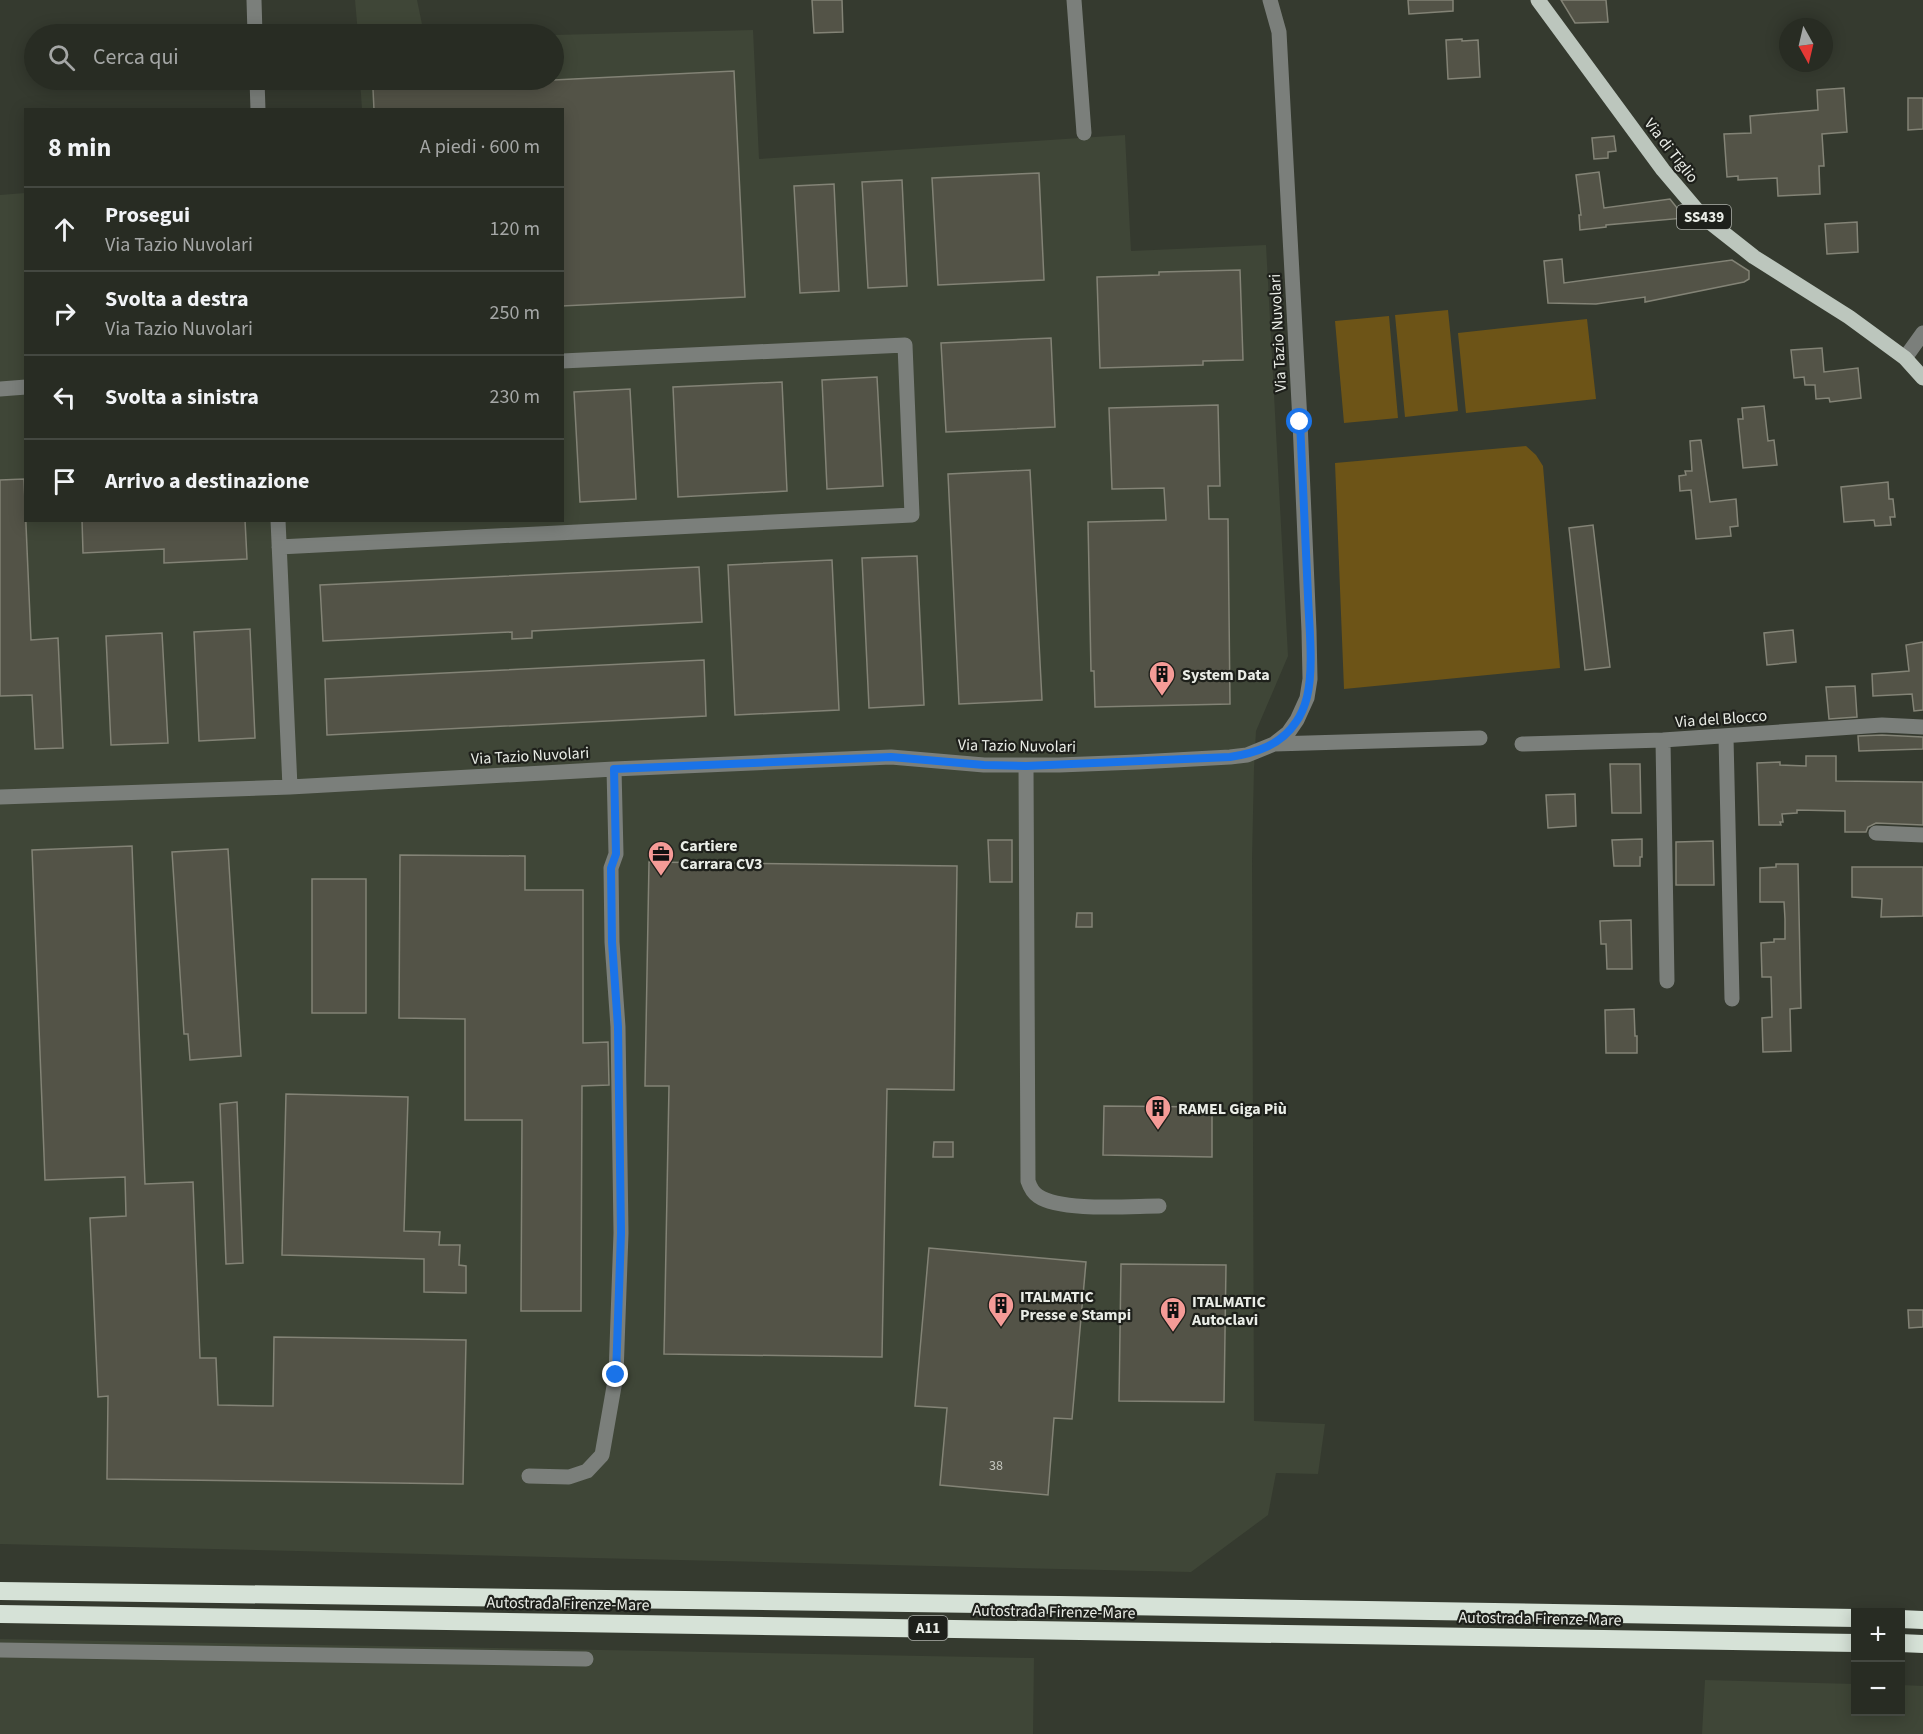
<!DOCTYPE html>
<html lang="it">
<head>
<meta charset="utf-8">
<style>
  body { margin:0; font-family:"Source Sans 3",sans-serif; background:#30342b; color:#f1f3f6 }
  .controls { position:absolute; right:18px; bottom:18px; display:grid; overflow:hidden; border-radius:0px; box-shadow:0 3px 15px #0003 }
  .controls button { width:54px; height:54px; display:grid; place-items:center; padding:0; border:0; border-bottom:2px solid #444841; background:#282c23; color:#f1f3f6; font:30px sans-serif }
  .compass { position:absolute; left:1779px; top:18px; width:54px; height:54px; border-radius:50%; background:#282c23; box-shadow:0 3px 15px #0003; rotate:172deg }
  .stop { position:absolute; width:18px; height:18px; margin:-14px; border:4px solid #1a73e8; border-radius:50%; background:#fff }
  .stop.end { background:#1a73e8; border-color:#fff; box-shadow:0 2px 6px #0008 }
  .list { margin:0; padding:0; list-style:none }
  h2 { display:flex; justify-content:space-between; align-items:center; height:78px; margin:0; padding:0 24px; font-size:26px }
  h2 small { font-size:20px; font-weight:400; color:#a5a7a6 }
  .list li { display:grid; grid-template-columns:39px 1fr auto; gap:18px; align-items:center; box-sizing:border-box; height:84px; padding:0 24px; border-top:2px solid #444841 }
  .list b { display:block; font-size:22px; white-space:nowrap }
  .list p { margin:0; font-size:20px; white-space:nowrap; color:#a5a7a6 }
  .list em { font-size:20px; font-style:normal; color:#a5a7a6 }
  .icon { flex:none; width:33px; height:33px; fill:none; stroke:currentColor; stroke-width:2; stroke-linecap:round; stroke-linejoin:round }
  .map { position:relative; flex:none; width:1923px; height:1734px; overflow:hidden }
  .search { position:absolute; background:#282c23; box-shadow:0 3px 15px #0003; left:24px; top:24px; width:540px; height:66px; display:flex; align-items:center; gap:15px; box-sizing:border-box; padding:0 21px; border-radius:33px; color:#a5a7a6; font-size:22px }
  .panel { position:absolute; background:#282c23; box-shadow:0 3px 15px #0003; left:24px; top:108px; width:540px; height:414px; border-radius:0px }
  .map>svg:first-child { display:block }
  .built { fill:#3f4637 }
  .green { fill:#6d5417 }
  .building { fill:#535347; stroke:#838376; stroke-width:1.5 }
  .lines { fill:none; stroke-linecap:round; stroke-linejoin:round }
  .minor { stroke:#7b7f7b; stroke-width:15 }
  .major { stroke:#bcc6bd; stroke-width:15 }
  .highway { stroke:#d6e2d7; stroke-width:18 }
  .route { stroke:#1a73e8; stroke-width:8 }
  .labels { text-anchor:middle; stroke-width:4.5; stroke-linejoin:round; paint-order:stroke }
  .number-label { font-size:14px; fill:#c4c6bf }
  .shield { fill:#1e201b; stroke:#adb0aa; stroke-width:1.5 }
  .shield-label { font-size:15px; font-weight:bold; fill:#eaede7 }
  .street-label { font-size:16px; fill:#eaede7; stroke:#1e201b }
  .poi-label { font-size:16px; font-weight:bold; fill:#eaede7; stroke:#1e201b; text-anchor:start }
</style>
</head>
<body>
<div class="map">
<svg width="1923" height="1734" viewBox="0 0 1923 1734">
  <rect width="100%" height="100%" fill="#353a2f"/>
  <path class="built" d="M 355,0 L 417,0 L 424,34 L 358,34 Z
    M 753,30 L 759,159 L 1125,135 L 1131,251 L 1266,245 L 1288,656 L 1256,731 L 1254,768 L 1252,859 L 1254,1421 L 1325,1424 L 1318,1474 L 1276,1473 L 1268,1515 L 1191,1572 L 0,1544 L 0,195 L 25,193 L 26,520 L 562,520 L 562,110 L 362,109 L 360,80 L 554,80 L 554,35 Z
    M 0,1639 L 1034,1658 L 1033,1734 L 0,1734 Z
    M 1705,1680 L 1855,1684 L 1856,1712 L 1900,1712 L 1901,1685 L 1923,1686 L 1923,1734 L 1702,1734 Z"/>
  <path class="green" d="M 1448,310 L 1458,411 L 1405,417 L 1395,315 Z
    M 1389,316 L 1398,418 L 1344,423 L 1335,321 Z
    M 1587,319 L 1596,399 L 1466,413 L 1458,333 Z
    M 1526,446 L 1536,455 L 1543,466 L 1560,668 L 1344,689 L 1335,463 Z"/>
  <path class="building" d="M 812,0 L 842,0 L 843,32 L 814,33 Z
    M 1408,0 L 1453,0 L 1453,11 L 1409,14 Z
    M 1561,0 L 1606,0 L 1608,22 L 1575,23 Z
    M 1462,39 L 1462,41 L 1478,40 L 1480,77 L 1448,79 L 1446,40 Z
    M 734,71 L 745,297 L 562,306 L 562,110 L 374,110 L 373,89 Z
    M 1844,88 L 1847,132 L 1822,134 L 1824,166 L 1819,166 L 1820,194 L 1778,196 L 1777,178 L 1738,180 L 1738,176 L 1727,177 L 1724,134 L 1751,133 L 1750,116 L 1818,110 L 1817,90 Z
    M 1908,98 L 1923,98 L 1923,129 L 1908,130 Z
    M 1614,136 L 1616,151 L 1608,152 L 1608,158 L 1594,159 L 1592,138 Z
    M 1599,172 L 1604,208 L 1670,199 L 1685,218 L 1606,225 L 1606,227 L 1580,230 L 1579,215 L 1581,215 L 1576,175 Z
    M 1039,173 L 1044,280 L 938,285 L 932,178 Z
    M 902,180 L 907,286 L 868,288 L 862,182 Z
    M 834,184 L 839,291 L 800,293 L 794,186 Z
    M 1857,222 L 1858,252 L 1827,254 L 1825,224 Z
    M 1562,259 L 1564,283 L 1732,260 L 1749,271 L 1749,279 L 1744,282 L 1645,302 L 1645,297 L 1596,304 L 1548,303 L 1544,261 Z
    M 1240,270 L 1243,360 L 1203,361 L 1203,365 L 1100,368 L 1097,277 L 1159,275 L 1159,272 Z
    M 1051,338 L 1055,427 L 946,432 L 941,343 Z
    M 1822,348 L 1824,372 L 1858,368 L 1861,398 L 1830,402 L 1829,398 L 1816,399 L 1815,385 L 1805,385 L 1804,377 L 1794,378 L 1791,350 Z
    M 877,377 L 883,486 L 827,489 L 822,380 Z
    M 782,382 L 787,491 L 678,497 L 673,387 Z
    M 630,389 L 636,499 L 580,502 L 574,392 Z
    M 1218,405 L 1220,486 L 1208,486 L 1209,519 L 1228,519 L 1230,704 L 1095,707 L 1094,671 L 1091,671 L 1088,522 L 1166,520 L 1164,488 L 1112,489 L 1109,408 Z
    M 1764,406 L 1768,441 L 1774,440 L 1777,465 L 1743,468 L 1738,419 L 1743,419 L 1742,408 Z
    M 1701,440 L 1710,502 L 1736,499 L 1738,526 L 1730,527 L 1731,536 L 1696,539 L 1691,490 L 1680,491 L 1679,476 L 1686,475 L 1685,471 L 1692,471 L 1690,441 Z
    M 1030,470 L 1042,700 L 959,704 L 948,474 Z
    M 24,479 L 31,640 L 58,638 L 63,748 L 35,749 L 32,695 L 0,696 L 0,480 Z
    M 1888,482 L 1889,499 L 1893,499 L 1895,517 L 1890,517 L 1891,525 L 1875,526 L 1874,520 L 1844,522 L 1841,487 Z
    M 82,520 L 245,520 L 247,559 L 164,563 L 164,549 L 83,553 Z
    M 1593,525 L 1610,667 L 1585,670 L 1569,528 Z
    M 917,556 L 924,705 L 869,708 L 862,558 Z
    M 832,560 L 839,710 L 735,715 L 728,565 Z
    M 699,567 L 702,622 L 532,631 L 532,638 L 512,639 L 512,632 L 323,641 L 320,585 Z
    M 250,629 L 255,738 L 199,741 L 194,632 Z
    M 1793,630 L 1796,662 L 1767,665 L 1764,633 Z
    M 162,633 L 168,743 L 111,745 L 106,636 Z
    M 1923,642 L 1923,710 L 1914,711 L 1912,694 L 1873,696 L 1872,674 L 1909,671 L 1906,645 Z
    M 704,660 L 706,716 L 327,735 L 325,679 Z
    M 1855,686 L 1857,717 L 1829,719 L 1826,687 Z
    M 1882,735 L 1923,737 L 1923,749 L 1859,751 L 1858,736 Z
    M 1806,756 L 1836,756 L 1836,781 L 1923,782 L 1923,825 L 1876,823 L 1868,827 L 1866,832 L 1845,832 L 1845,811 L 1797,810 L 1797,813 L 1782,814 L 1783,822 L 1780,822 L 1781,825 L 1759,825 L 1757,763 L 1780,762 L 1780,765 L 1806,766 Z
    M 1610,764 L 1640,764 L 1641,813 L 1612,813 Z
    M 1575,794 L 1576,826 L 1548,828 L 1546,795 Z
    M 1642,839 L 1642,857 L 1640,857 L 1640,866 L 1614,866 L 1612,840 Z
    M 988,840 L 1012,840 L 1012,882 L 990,882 Z
    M 1713,841 L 1714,885 L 1676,885 L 1676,842 Z
    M 132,846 L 145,1184 L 193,1182 L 200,1358 L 216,1358 L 218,1405 L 273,1406 L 274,1337 L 466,1340 L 463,1484 L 107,1479 L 108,1396 L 98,1397 L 90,1218 L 126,1216 L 125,1177 L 45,1180 L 32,850 Z
    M 228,849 L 241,1056 L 190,1060 L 188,1034 L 184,1034 L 172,852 Z
    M 400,855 L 525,856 L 525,890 L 583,890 L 583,1043 L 608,1042 L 609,1085 L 582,1086 L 581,1311 L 521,1311 L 522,1120 L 465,1120 L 465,1019 L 399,1018 Z
    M 649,862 L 957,866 L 954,1090 L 887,1089 L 882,1357 L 664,1354 L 669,1086 L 645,1086 Z
    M 1776,864 L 1798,864 L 1801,1008 L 1790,1009 L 1791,1051 L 1763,1052 L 1762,1018 L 1772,1017 L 1771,977 L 1762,977 L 1761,943 L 1774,942 L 1774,939 L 1785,939 L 1785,919 L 1784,902 L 1760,902 L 1760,868 L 1776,867 Z
    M 1852,867 L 1923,867 L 1923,916 L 1881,917 L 1882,899 L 1852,897 Z
    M 312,879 L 366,879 L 366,1013 L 312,1013 Z
    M 1077,913 L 1092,913 L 1092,927 L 1076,927 Z
    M 1631,920 L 1632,969 L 1607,969 L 1606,944 L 1601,944 L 1600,921 Z
    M 1634,1009 L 1635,1036 L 1637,1036 L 1637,1053 L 1606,1053 L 1605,1010 Z
    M 286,1094 L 408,1097 L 404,1231 L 440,1232 L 439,1245 L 460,1245 L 459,1265 L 466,1266 L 466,1293 L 424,1292 L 424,1259 L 282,1255 Z
    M 237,1102 L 243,1263 L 226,1264 L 220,1104 Z
    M 1104,1106 L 1212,1107 L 1212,1157 L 1103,1155 Z
    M 934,1142 L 953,1142 L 953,1157 L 933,1157 Z
    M 929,1248 L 1086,1262 L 1072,1419 L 1054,1418 L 1048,1495 L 940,1485 L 947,1408 L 915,1406 Z
    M 1121,1264 L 1226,1265 L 1224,1402 L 1119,1401 Z
    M 1908,1310 L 1923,1310 L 1923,1327 L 1909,1328 Z"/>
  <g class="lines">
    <path class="minor" d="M 254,0 L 255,34
      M 1074,0 L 1084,133
      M 257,80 L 258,110
      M 1905,358 L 1923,333
      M 0,389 L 26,387
      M 278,520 L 290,787
      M 279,547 L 912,515 L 905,345 L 562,361
      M 1726,737 L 1732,999
      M 1663,740 L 1667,981
      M 1274,744 L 1480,738
      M 1522,744 L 1663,740 L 1882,725 L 1923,727
      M 1026,766 L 1028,1181 C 1030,1187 1032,1192 1038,1196 C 1061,1212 1131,1206 1159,1206
      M 0,797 L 290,787 L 614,769 L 891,757 L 984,765 L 1059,765 L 1138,762 L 1230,757 L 1247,755 L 1274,744 L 1288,733 L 1297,720 L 1307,698 L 1310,679 L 1309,631 L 1300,422 L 1279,32 L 1270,0
      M 1876,833 L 1923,835
      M 529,1476 L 569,1477 L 587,1471 L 602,1455 L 616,1375 L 621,1233 L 618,1027 L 612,942 L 611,868 L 616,854 L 614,769
      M 0,1650 L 586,1659"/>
    <path class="major" d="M 1538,0 L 1663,170 L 1702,216 L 1754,257 L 1849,317 L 1905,358 L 1923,378"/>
    <path class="highway" d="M 0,1591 L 1059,1605 L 1856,1618
      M 0,1614 L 1856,1643
      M 1900,1619 L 1923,1620
      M 1900,1643 L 1923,1644"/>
  </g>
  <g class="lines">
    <path class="route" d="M 616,1375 L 621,1233 L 618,1027 L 612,942 L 611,868 L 616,854 L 614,769 L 891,757 L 984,765 L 1026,766 L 1230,757 C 1256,753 1281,745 1296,722 C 1301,715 1305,705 1307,697 C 1314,668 1309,626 1308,596 C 1305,538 1303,480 1300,422"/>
  </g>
  <defs>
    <g id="building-pin" transform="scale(1.35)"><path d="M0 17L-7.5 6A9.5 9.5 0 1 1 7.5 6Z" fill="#f59b97" stroke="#1e201b"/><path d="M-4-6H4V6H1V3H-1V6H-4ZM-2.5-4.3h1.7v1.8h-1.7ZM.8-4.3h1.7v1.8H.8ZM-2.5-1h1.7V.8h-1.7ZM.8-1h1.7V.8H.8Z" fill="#111"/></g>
    <g id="office-pin" transform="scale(1.35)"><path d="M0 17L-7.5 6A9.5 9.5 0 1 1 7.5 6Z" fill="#f59b97" stroke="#1e201b"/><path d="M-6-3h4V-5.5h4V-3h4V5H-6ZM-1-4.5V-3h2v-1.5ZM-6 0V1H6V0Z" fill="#111"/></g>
  </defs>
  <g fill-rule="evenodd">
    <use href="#building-pin" x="1162" y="674"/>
    <use href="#office-pin" x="661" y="854"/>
    <use href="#building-pin" x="1158" y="1108"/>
    <use href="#building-pin" x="1001" y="1305"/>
    <use href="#building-pin" x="1173" y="1310"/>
  </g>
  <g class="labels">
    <g class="number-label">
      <text x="996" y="1470">38</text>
    </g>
    <g class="shield">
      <rect x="1677" y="205" width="54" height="24" rx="4.5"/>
      <rect x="908.5" y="1616" width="39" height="24" rx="4.5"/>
    </g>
    <g class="shield-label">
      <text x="1704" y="222">SS439</text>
      <text x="928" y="1633">A11</text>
    </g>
    <g class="street-label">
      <text transform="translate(1672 150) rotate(52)" y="6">Via di Tiglio</text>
      <text transform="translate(1277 333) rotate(-93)" y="6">Via Tazio Nuvolari</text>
      <text transform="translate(1721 718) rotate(-4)" y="6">Via del Blocco</text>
      <text transform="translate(1017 745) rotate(1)" y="6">Via Tazio Nuvolari</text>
      <text transform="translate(530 755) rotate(-3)" y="6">Via Tazio Nuvolari</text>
      <text transform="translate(568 1603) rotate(1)" y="6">Autostrada Firenze-Mare</text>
      <text transform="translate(1054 1611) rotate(1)" y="6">Autostrada Firenze-Mare</text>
      <text transform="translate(1540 1618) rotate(1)" y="6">Autostrada Firenze-Mare</text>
    </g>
    <g class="poi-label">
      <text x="1182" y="680">System Data</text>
      <text x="680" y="851">Cartiere<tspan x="680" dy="18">Carrara CV3</tspan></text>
      <text x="1178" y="1114">RAMEL Giga Più</text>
      <text x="1020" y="1302">ITALMATIC<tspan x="1020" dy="18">Presse e Stampi</tspan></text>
      <text x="1192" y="1307">ITALMATIC<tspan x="1192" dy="18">Autoclavi</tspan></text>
    </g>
  </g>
</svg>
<div class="controls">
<button>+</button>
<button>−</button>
</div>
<svg class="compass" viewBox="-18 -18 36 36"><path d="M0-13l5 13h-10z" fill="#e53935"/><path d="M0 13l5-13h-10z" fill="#a5a7a6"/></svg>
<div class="stop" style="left:1300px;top:422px"></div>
<div class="stop end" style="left:616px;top:1375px"></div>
<div class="search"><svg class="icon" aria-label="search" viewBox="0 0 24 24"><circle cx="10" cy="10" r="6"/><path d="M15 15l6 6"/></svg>Cerca qui</div>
<section class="panel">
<h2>8 min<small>A piedi · 600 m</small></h2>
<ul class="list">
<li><svg class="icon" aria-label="ahead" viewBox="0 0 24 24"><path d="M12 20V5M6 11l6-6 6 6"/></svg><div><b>Prosegui</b><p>Via Tazio Nuvolari</p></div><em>120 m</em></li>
<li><svg class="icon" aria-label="right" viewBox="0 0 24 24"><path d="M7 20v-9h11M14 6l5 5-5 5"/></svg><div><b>Svolta a destra</b><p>Via Tazio Nuvolari</p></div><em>250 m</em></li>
<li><svg class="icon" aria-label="left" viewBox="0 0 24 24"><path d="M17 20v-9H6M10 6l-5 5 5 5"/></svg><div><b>Svolta a sinistra</b></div><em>230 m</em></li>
<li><svg class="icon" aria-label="arrive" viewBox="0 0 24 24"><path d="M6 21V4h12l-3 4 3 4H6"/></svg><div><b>Arrivo a destinazione</b></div></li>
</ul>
</section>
</div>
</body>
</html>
